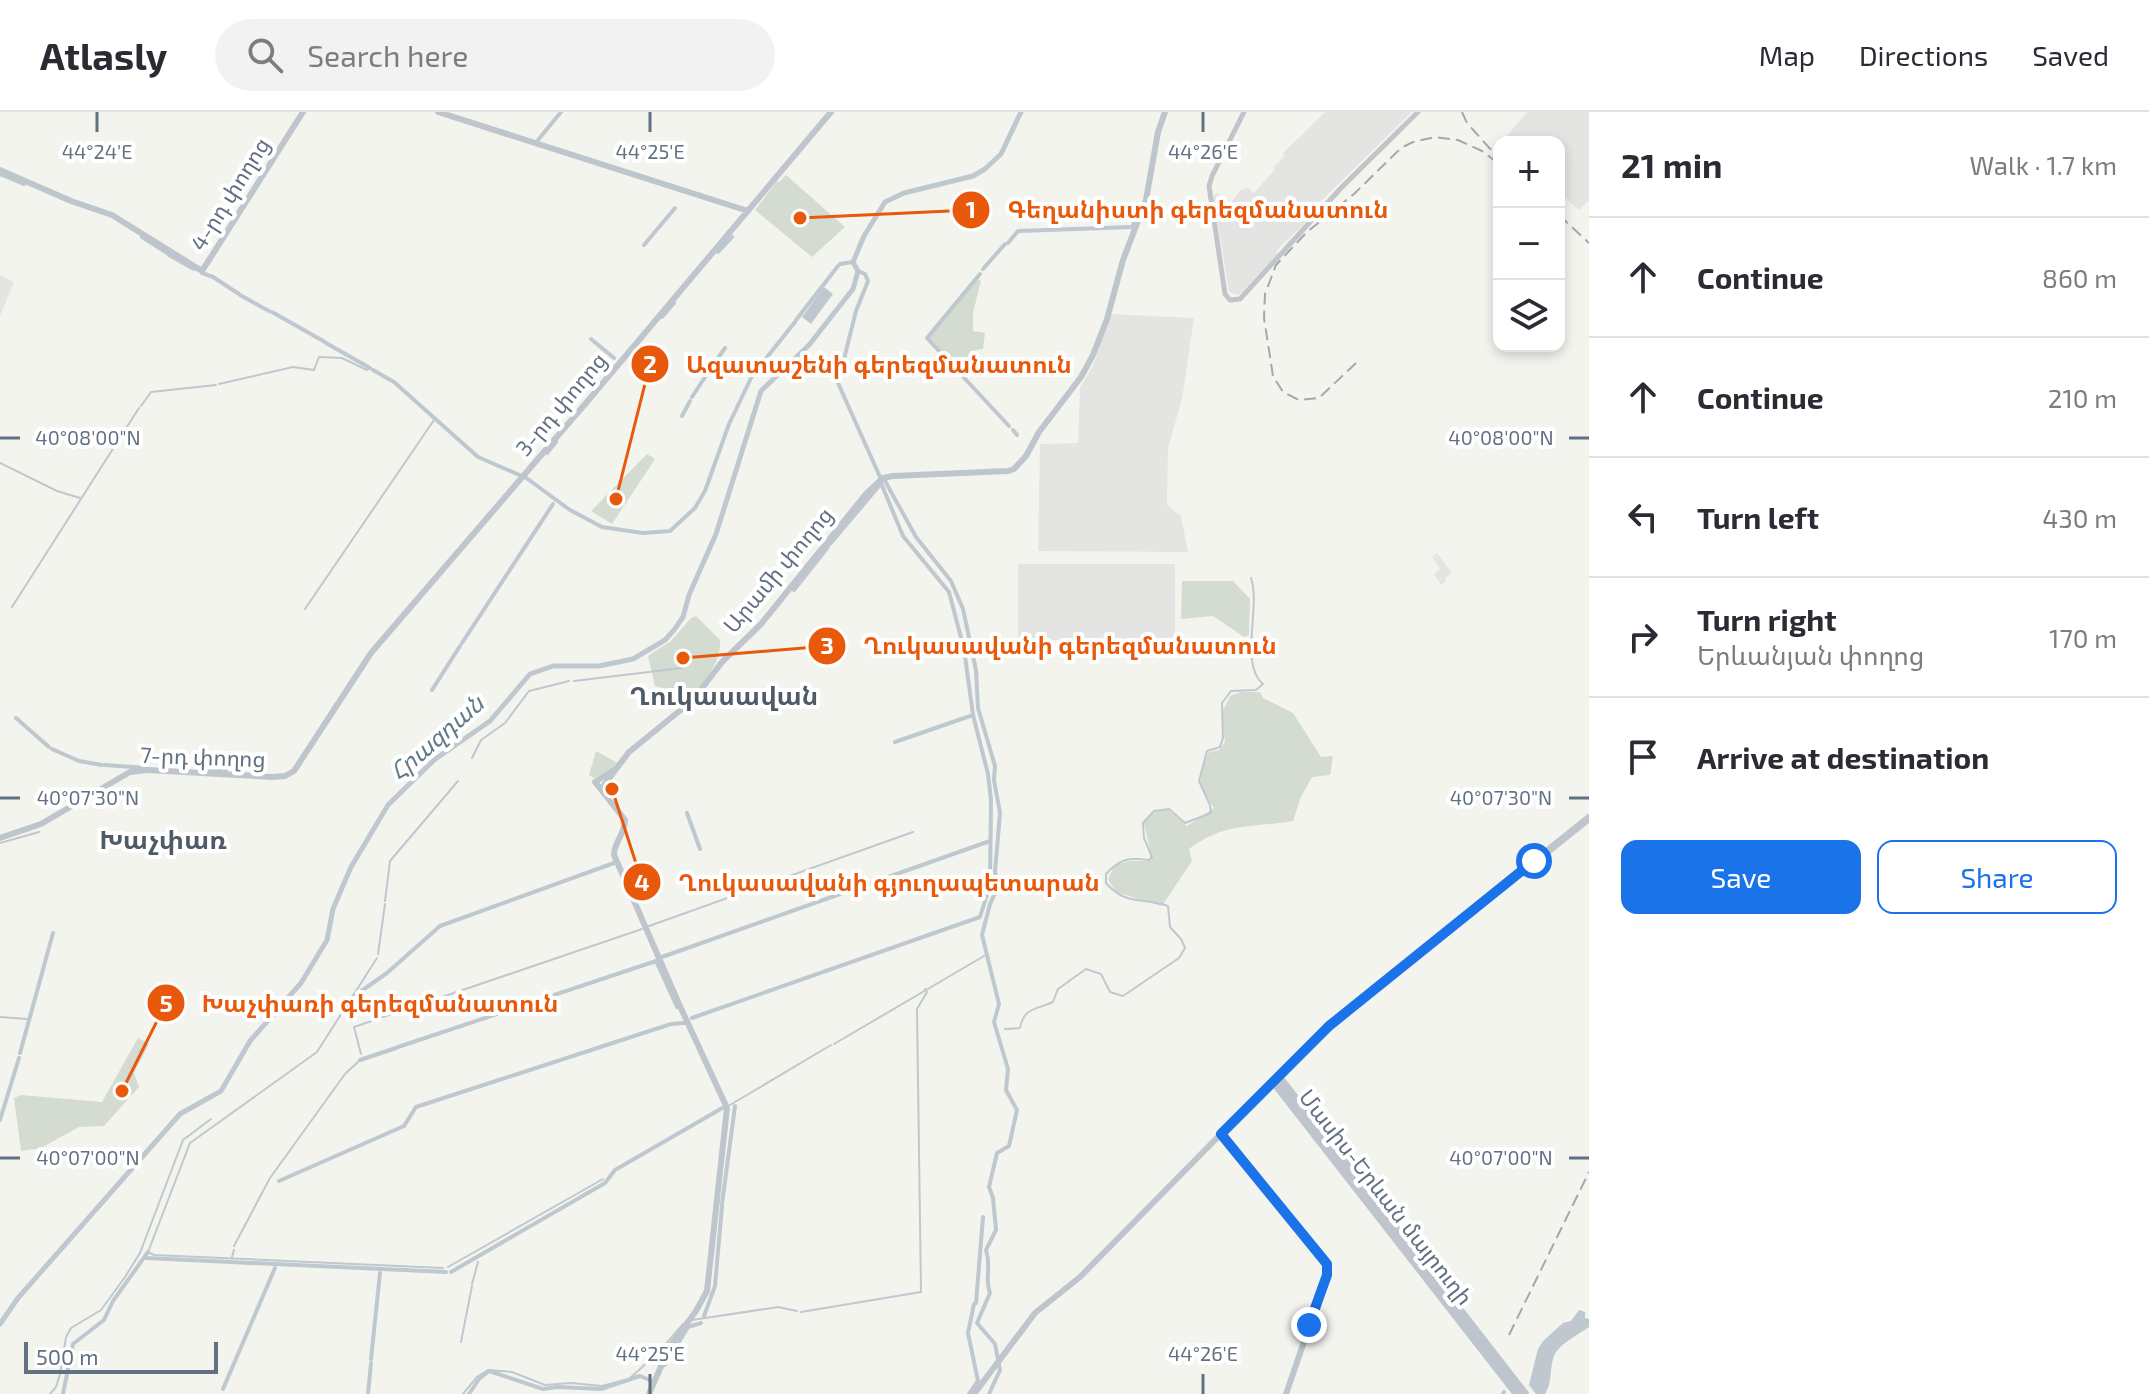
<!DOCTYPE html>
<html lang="en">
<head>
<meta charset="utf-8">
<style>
  body { margin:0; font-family:"Exo 2","Noto Sans Armenian",sans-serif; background:#f2f2f3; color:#2b2b33 }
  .controls { position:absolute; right:24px; top:24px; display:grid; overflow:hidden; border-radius:16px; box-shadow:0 4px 12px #0003 }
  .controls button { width:72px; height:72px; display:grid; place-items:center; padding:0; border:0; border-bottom:2px solid #e1e1e2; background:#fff; color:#2b2b33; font:40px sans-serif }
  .scale { position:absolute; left:24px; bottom:20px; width:194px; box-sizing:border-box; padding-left:8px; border:4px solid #617182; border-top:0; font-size:22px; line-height:28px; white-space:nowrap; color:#617182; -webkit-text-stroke:6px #fff; paint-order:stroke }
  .stop { position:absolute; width:24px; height:24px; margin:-18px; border:6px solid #1a73e8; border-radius:50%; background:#fff }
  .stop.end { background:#1a73e8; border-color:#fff; box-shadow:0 2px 8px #0008 }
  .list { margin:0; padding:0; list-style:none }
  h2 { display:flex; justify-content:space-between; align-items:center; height:104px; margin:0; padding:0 32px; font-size:34px }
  h2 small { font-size:26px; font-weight:400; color:#7c7c81 }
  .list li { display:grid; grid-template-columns:52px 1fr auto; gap:24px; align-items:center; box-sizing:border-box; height:120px; padding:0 32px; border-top:2px solid #e1e1e2 }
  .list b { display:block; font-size:30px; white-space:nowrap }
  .list p { margin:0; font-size:26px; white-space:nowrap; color:#7c7c81 }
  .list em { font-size:26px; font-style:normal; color:#7c7c81 }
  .actions { display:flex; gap:16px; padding:24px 32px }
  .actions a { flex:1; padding:18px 0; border:2px solid #1a73e8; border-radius:16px; text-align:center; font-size:28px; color:#1a73e8 }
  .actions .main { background:#1a73e8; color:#fff }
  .icon { flex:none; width:44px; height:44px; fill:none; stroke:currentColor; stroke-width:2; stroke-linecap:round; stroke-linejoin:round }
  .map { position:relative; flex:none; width:1589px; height:1282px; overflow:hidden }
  header { display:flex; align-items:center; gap:48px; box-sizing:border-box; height:112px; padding:0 40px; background:#fff; border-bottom:2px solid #e1e1e2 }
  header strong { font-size:38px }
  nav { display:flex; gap:44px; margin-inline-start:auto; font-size:28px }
  .search { width:560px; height:72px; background:#f2f2f3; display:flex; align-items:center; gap:20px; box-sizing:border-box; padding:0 28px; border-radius:44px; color:#7c7c81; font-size:30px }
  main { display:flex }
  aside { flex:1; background:#fff }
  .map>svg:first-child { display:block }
  .built { fill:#e4e5e3 }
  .green { fill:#d4dbd0 }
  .water { fill:#bec8ce }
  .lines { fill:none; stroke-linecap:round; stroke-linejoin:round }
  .stream { stroke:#bec8ce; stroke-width:2 }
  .canal { stroke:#bec8ce; stroke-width:4 }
  .river { stroke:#bec8ce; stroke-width:5 }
  .tertiary { stroke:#c1c4c8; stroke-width:5 }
  .secondary { stroke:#bfc5cc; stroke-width:6 }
  .primary { stroke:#bfc5cc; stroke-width:8 }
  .rail { stroke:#a3a8ae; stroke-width:2; stroke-dasharray:12 6; stroke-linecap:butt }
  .route { stroke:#1a73e8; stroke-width:10 }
  .ticks { fill:none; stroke:#617182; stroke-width:3 }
  .labels { text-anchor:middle; stroke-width:8; stroke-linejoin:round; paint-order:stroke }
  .street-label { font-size:22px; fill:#617182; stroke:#fff }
  .water-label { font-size:24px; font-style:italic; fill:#617a87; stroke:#fff }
  .quarter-label { font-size:26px; font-weight:bold; fill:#4f5b67; stroke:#fff }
  .ticks-label { font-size:20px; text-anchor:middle; fill:#617182; stroke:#fff; stroke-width:8; stroke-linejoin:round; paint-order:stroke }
  .leader { fill:none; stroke:#e8590c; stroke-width:3 }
  .callout-dot { fill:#e8590c; stroke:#fff; stroke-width:3 }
  .mark-label { font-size:24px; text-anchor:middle; font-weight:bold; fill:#fff }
  .callout-label { font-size:24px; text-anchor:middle; font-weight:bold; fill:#e8590c; stroke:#fff; stroke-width:8; stroke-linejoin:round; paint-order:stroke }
</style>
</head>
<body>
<header>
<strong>Atlasly</strong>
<div class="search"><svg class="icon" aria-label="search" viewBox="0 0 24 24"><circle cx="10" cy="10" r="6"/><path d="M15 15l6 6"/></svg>Search here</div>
<nav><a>Map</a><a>Directions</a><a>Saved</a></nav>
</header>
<main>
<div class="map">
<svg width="1589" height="1282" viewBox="0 0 1589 1282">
  <rect width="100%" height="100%" fill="#f4f4ef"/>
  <path class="built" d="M 1325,0 L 1412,0 L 1321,89 L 1318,95 L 1320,97 L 1277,138 L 1277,143 L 1239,183 L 1229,180 L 1213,83 L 1217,81 L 1230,92 L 1240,78 L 1248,76 L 1254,81 L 1275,57 L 1273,55 L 1284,45 L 1283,41 Z
    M 1527,0 L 1589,0 L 1589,88 L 1579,98 L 1559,80 L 1559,30 L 1507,30 L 1504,27 Z
    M 0,163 L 14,170 L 0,204 Z
    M 1111,202 L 1194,206 L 1182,287 L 1168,336 L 1167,393 L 1181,404 L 1188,440 L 1038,439 L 1040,332 L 1078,331 L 1080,276 L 1094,251 Z
    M 1437,441 L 1452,461 L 1445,466 L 1446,469 L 1441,473 L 1434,462 L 1440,457 L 1432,445 Z
    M 1018,452 L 1175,452 L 1175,528 L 1018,528 Z"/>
  <path class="green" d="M 786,63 L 845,115 L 812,145 L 755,98 L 777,69 L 779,70 Z
    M 977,167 L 981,169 L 973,201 L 973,219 L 985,221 L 983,237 L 975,238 L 968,263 L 963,261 L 928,225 Z
    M 647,342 L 655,347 L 612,412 L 591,399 Z
    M 1182,469 L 1233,469 L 1250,487 L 1249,523 L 1244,525 L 1213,504 L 1181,507 Z
    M 696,504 L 720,528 C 722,550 705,567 694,584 L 655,574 L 648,544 L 671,529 L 691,506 Z
    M 1241,580 L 1260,580 L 1263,586 L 1293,601 L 1321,645 L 1333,644 L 1330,663 L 1312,665 L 1300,687 L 1293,709 C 1251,716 1225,710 1189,737 L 1192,749 L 1162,794 L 1116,780 L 1108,767 L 1115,753 L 1130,749 L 1150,749 L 1150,738 L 1144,711 L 1154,700 L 1167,697 L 1187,714 L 1214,696 C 1199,673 1195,665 1209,640 L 1219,638 L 1225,630 L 1222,601 L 1230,584 Z
    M 596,639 L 618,651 L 613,657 L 594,666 L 589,663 Z
    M 138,926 L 149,932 L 134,961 L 139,975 L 104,1014 L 79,1015 L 41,1036 L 21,1039 L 14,986 L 21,983 L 102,990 Z"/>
  <path class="water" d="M 824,175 L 833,182 L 811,212 L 802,205 Z
    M 1579,1198 L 1585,1200 L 1585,1206 L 1589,1207 L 1589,1215 C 1578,1223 1560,1231 1554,1244 C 1549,1257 1553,1269 1545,1282 L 1536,1282 L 1529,1273 L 1538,1237 L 1543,1229 L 1563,1211 L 1571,1209 Z"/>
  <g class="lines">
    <path class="stream" d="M 219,272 L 293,255 L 314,258 L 319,245 L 342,246 L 367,258 L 370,256
      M 141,294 L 151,280 L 216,273
      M 0,351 L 57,379 L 80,386
      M 12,495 L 139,296
      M 305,497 L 434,308
      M 574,569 L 682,556
      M 472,646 L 481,628 L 505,611 L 529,579 L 569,569
      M 0,731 L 39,720
      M 385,789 L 390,749 L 458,669
      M 649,814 L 913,720
      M 378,842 L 385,792
      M 377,846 L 317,940 L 190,1031 L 148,1140 L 154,1143 L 443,1156
      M 0,905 L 27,907
      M 1005,917 L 1020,916 C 1024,895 1036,898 1053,890 L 1058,877 L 1086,857 L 1101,862 L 1110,880 L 1123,884 L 1179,846 L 1185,836 L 1181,827 L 1170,815 L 1168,794 C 1142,785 1126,794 1106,771 L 1106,762 C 1120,747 1128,745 1149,748 L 1152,745 L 1144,726 L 1143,711 L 1154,699 L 1169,697 L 1185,711 L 1211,701 L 1210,693 L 1199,669 L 1207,639 L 1220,635 L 1223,626 L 1222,591 L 1231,579 L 1256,578 L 1263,572 C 1239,553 1261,494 1251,466
      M 834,932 L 984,844
      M 361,942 L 354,915 L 642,817
      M 730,993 L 831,933
      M 234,1134 L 270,1066 L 345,962 L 360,948
      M 232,1145 L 234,1138
      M 448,1155 L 603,1067
      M 472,1172 L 478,1150
      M 801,1200 L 921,1180 L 917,897 L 927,880 L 925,877
      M 692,1208 L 778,1195 L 797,1199
      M 461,1230 L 472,1174
      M 50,1282 L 56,1275 L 60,1262 L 66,1225 L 71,1216 L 101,1198 L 125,1165 L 140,1141 L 183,1028 L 211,1007
      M 463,1282 L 477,1265 L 488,1258 L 512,1260 L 545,1273 L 571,1271 L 602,1274 L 629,1267 L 660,1239 L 683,1212"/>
    <path class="canal" d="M 538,28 L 561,0
      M 0,62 L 24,72
      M 142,125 L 167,141
      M 1008,131 L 1018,119 L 1132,115 L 1137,104
      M 644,133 L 675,96
      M 718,140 L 732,125
      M 169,143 L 194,157
      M 840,152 L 853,150
      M 983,157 L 1005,132
      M 858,159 L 865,162 L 868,169 L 856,199 L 838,271 L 880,365
      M 202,161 L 213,165 L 239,182
      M 980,162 L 927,226 L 1009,314
      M 240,183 L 269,199
      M 272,200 L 325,230
      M 662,205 L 674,191
      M 796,208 L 838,154
      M 591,227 L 614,246
      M 326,231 L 370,256
      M 713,253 L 725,236
      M 373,258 L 394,270 L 478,345 L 522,364
      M 692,285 L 711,256
      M 682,304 L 690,289
      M 730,310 L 752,264 L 795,210
      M 1013,318 L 1017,323
      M 547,341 L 556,330
      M 525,365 L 570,398 L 602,415 L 643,421 L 670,419 L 695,396 L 705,379 L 729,312
      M 885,369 L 916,425 L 951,469 L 963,497 L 976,558 L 978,596 L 995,654 L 994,668 L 1000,701 L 995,760 L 998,775 L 990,792 L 982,823 L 999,892 L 994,910 L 1008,957 L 1006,978 L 1017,998 L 1009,1034 L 997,1041 L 989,1075 L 993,1086 L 996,1118 L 986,1138 C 992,1156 984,1165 990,1181 L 977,1211 L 995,1232 L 1000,1258 L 989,1282
      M 830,432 L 879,374
      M 794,478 L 828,435
      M 462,531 L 553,392
      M 432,578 L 460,534
      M 16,606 L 49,635
      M 895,630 L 973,603
      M 52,637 L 79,649 L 102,653
      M 105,653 L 146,656
      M 208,658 L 226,659
      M 687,701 L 700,737
      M 662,845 L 990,729
      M 350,887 L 387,861 L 440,814 L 614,751
      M 692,906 L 980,805 L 990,773 L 991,688 L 988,662 L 973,603 L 964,537 L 949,480 L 903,424 L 881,371
      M 398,935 L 656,849 L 677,895
      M 20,941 L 53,821
      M 360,948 L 396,936
      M 0,1008 L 19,946
      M 279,1069 L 404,1014 L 416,995 L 671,912 L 685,911
      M 722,1092 L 735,994
      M 146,1146 L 446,1160
      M 451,1160 L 605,1071 L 615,1058 L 724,995
      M 976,1191 L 983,1105
      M 704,1204 L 715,1174 L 722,1094
      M 371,1247 L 380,1161
      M 665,1253 L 688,1215 L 701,1211
      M 223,1277 L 275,1156
      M 63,1282 L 73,1232 L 104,1208 L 113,1189 L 148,1140
      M 368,1282 L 371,1251
      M 469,1282 L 479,1267 L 489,1259 L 543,1277 L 557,1275 L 601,1277 L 640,1264 L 652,1269
      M 969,1282 L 978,1269 L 968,1221 L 974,1192
      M 1503,1282 L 1504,1280"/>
    <path class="river" d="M 0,1212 L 18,1186 L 180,1002 L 221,979 L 250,929 L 301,871 L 327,828 L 333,797 L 351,755 L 388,693 L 434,648 L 490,609 L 530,562 L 553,554 L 599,554 L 633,547 L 665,528 L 674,518 L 683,505 L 689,483 L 716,422 L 761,279 L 809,233 L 853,177 L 858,159 L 853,150 L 864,124 L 885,90 L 904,81 L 973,64 L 985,57 L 1001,42 L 1021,0"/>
    <path class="tertiary" d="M 1244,0 L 1212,64 L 1209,74 L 1225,182 L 1230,188 L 1240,187 L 1341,76 L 1418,0"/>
    <path class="secondary" d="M 438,0 L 748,99
      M 0,58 L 71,89 L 112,103 L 202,159 L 303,0
      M 616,657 L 595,670 L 625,708 C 625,722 614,730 614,743 L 679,892 L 727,996 L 707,1179 L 696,1199 L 669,1236 L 649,1282
      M 601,677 L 629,640 L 693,588 L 722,550 L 761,512 L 866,382 L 883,366 L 893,364 L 1008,359 L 1014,357 L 1026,344 L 1039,320 L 1081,265 L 1093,243 L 1107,207 L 1123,148 L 1146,88 L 1158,20 L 1165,0
      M 0,726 L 41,712 L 130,660 L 147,658 L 272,665 L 285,664 L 294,659 L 371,541 L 586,291 L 831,0
      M 1221,1022 L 1327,1152 L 1327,1163 L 1286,1282
      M 974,1282 L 1035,1201 L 1080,1165 L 1273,969"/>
    <path class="primary" d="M 1278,964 L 1525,1282
      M 1517,1282 L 1273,969 L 1329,914 L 1589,706"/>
    <path class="rail" d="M 1462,0 L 1467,11 L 1493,40
      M 1559,103 L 1589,131
      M 1356,251 L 1319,286 L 1299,288 L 1283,280 L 1273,264 L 1264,206 L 1265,182 L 1276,153 L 1307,120 L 1354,82 L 1401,36 L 1413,30 L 1435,25 L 1458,28 L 1482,39 L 1499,52
      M 1509,1223 L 1589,1060"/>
  </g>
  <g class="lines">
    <path class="route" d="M 1309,1213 L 1327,1163 L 1327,1152 L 1221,1022 L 1329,914 L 1534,749"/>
  </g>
  <path class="ticks" d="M 97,0 L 97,20M 650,0 L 650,20M 1203,0 L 1203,20M 0,326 L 20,326M 1569,326 L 1589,326M 0,686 L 20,686M 1569,686 L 1589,686M 0,1046 L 20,1046M 1569,1046 L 1589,1046M 650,1262 L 650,1282M 1203,1262 L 1203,1282"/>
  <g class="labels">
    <g class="street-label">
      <text transform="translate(230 82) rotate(-58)" y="8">4-րդ փողոց</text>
      <text transform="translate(561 292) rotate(-50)" y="8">3-րդ փողոց</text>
      <text transform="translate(778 458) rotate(-50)" y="8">Արամի փողոց</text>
      <text transform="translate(203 645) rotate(2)" y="8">7-րդ փողոց</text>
      <text transform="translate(1386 1085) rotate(52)" y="8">Մասիս-Երևան մայրուղի</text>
    </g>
    <g class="water-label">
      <text transform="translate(437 626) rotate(-41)" y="8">Հրազդան</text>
    </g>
    <g class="quarter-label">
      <text x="724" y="593">Ղուկասավան</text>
      <text x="163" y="737">Խաչփառ</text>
    </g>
  </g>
  <g class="ticks-label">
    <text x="97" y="47">44°24'E</text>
    <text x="650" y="47">44°25'E</text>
    <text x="1203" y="47">44°26'E</text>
    <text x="88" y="333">40°08'00"N</text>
    <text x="1501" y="333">40°08'00"N</text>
    <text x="88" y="693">40°07'30"N</text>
    <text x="1501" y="693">40°07'30"N</text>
    <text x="88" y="1053">40°07'00"N</text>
    <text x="1501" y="1053">40°07'00"N</text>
    <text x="650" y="1249">44°25'E</text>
    <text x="1203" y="1249">44°26'E</text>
  </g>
  <path class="leader" d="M800 106L971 98M616 387L650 252M683 546L827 534M612 677L642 770M122 979L166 891"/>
  <g class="callout-dot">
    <circle cx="800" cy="106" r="8"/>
    <circle cx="616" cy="387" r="8"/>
    <circle cx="683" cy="546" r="8"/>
    <circle cx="612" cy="677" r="8"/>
    <circle cx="122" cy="979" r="8"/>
    <circle cx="971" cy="98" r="20"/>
    <circle cx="650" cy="252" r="20"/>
    <circle cx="827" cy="534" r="20"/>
    <circle cx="642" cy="770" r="20"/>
    <circle cx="166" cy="891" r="20"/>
  </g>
  <g class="mark-label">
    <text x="971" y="106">1</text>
    <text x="650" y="261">2</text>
    <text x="827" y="542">3</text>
    <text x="642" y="779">4</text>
    <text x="166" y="900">5</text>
  </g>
  <g class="callout-label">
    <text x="1198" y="106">Գեղանիստի գերեզմանատուն</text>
    <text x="879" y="261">Ազատաշենի գերեզմանատուն</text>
    <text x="1070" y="542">Ղուկասավանի գերեզմանատուն</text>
    <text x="889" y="779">Ղուկասավանի գյուղապետարան</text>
    <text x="380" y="900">Խաչփառի գերեզմանատուն</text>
  </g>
</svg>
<div class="controls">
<button>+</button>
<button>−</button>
<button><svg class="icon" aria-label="layers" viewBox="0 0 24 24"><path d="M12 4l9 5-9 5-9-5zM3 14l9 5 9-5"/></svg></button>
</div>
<div class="scale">500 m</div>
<div class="stop" style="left:1534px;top:749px"></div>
<div class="stop end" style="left:1309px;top:1213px"></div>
</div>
<aside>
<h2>21 min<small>Walk · 1.7 km</small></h2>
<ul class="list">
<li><svg class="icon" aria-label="ahead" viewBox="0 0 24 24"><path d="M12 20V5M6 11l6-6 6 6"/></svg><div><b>Continue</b></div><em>860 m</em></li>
<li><svg class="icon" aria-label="ahead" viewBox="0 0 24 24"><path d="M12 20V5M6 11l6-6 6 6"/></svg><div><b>Continue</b></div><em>210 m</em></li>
<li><svg class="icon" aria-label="left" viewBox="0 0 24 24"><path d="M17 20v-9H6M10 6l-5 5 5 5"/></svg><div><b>Turn left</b></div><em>430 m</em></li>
<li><svg class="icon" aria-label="right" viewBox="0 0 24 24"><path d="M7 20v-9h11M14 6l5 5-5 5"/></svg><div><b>Turn right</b><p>Երևանյան փողոց</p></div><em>170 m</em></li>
<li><svg class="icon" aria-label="arrive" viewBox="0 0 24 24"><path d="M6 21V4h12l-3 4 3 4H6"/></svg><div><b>Arrive at destination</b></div></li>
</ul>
<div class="actions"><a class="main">Save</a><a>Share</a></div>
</aside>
</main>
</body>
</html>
